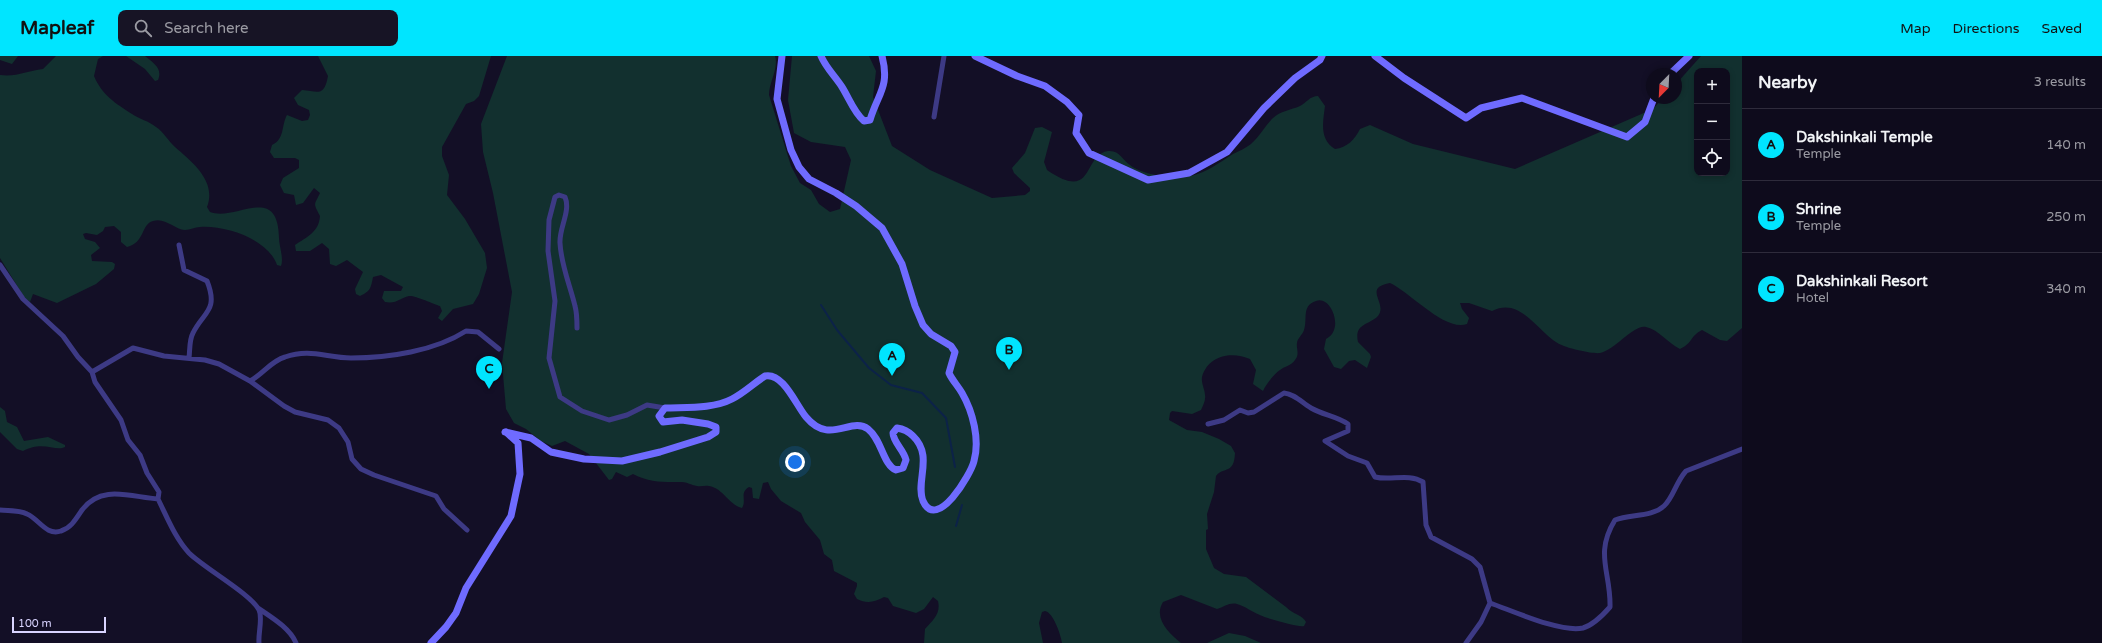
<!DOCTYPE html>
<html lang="en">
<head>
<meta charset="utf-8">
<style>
  body { margin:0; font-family:"Varela Round",sans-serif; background:#171425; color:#f1f3f6 }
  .controls { position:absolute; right:12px; top:12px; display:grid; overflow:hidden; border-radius:8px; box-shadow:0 2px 6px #0003 }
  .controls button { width:36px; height:36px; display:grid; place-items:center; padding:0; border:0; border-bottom:1px solid #2e2b3b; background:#0e0b1c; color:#f1f3f6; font:20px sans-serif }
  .compass { position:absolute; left:1646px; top:12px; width:36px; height:36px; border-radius:50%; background:#0e0b1c; box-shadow:0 2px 6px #0003; rotate:204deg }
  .scale { position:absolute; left:12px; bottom:10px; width:94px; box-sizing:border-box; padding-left:4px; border:2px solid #d9d4ff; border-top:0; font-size:11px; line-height:14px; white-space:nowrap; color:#d9d4ff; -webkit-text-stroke:3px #130f26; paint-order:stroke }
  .you { position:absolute; left:795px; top:406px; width:14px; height:14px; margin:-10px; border:3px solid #fff; border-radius:50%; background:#1a73e8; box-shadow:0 0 0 6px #1a73e833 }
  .badge { display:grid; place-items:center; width:26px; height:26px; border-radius:50%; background:#00e5ff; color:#111; font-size:13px; font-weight:700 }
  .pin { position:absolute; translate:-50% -33px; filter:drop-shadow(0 1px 2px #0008) }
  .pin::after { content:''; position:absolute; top:21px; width:14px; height:12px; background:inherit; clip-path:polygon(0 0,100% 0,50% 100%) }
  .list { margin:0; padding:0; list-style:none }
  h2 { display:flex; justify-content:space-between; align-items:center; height:52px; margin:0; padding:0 16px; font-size:17px }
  h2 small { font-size:13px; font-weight:400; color:#9b9ba3 }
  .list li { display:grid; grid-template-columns:26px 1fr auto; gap:12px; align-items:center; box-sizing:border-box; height:72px; padding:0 16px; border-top:1px solid #2e2b3b }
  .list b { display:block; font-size:15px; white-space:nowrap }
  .list p { margin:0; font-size:13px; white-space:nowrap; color:#9b9ba3 }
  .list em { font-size:13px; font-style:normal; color:#9b9ba3 }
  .icon { flex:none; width:22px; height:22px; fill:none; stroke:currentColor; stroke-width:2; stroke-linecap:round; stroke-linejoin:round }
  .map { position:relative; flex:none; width:1742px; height:587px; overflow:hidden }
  header { display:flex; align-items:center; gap:24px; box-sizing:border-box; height:56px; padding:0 20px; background:#00e5ff; color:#111 }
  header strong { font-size:19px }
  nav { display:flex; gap:22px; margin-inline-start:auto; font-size:14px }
  .search { width:280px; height:36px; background:#171425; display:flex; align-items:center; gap:10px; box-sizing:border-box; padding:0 14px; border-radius:8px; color:#9b9ba3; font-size:15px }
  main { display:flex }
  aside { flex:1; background:#0e0b1c }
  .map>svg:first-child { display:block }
  .green { fill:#12302f; fill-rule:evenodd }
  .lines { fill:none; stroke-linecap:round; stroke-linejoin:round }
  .stream { stroke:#0c2248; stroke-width:2 }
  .street { stroke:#3d3a85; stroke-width:5 }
  .secondary { stroke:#6f6bff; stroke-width:7 }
</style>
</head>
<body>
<header>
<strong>Mapleaf</strong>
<div class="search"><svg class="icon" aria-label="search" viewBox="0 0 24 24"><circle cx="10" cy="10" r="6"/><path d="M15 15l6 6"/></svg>Search here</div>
<nav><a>Map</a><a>Directions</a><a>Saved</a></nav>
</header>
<main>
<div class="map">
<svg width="1742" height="587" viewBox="0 0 1742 587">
  <rect width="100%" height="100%" fill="#130f26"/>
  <path class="green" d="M 0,0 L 18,0 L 12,8 L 0,4 Z
    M 56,0 L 103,0 L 98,3 L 94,20 C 102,39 115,47 132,58 C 139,63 149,65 156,71 C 164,76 168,85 175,91 C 192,106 217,125 207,151 L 210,156 C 236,166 278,126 279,182 C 279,190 284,202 281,210 L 277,209 C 268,183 225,169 200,171 C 195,171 190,174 185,174 C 174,173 165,161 153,165 C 141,168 145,187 127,191 L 121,186 L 121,176 L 114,170 L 105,171 L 103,175 L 97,179 L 86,177 L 83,178 L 85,183 L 95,186 L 100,192 L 91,199 L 92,205 L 112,206 L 115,208 L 114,213 L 96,228 L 57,247 L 33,238 L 30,246 L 24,241 L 0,202 L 0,19 C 17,21 27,15 43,13 Z
    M 126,0 L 145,0 C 153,7 163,12 158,24 L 155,25 L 145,13 Z
    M 318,0 L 491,0 L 479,40 L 474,45 L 466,48 L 442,91 L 442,100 L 449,119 L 447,139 L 465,163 L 485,197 L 487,212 L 479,238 L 473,248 L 453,253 L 442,265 L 438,262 L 442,255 L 440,250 C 434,248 414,239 409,240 C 400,242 397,248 385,246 L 382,242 L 384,235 L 401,235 L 403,231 L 381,219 L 373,221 C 371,231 371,235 360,240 L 356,238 L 355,233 L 363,216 L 347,204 L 336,210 L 330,208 L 329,193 L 322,187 L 310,195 L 296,195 L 295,189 C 307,181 319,176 320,160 C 313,146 314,150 320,137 L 314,132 L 303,147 L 296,149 L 294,139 L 284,137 L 280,129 L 283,122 L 299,112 L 299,104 L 295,102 L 274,102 L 270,96 L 272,89 C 285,83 281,70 287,59 L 302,65 L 308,64 L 310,59 L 309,54 L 298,49 L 294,42 L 302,34 C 317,35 324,42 328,20 Z
    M 507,0 L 775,0 C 779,12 769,26 769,39 L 791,110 L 800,127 L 811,134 L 819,148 L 830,156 L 840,153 L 851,104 L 845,91 L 811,86 L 794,77 L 788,44 L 792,0 L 869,0 L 876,15 L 873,41 L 892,90 L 930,114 L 992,142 L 1025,139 L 1030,135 L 1030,132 L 1014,117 L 1012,112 L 1025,97 L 1035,72 L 1042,71 L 1052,76 L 1044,106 L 1047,114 C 1095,147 1082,99 1108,95 C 1120,94 1122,104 1130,109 C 1142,119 1176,124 1191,120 C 1207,116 1219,107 1233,98 C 1239,95 1246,92 1251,88 C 1260,80 1265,70 1273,62 C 1280,55 1291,54 1300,50 C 1306,47 1310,40 1318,40 L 1325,50 C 1323,66 1319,83 1335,93 C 1347,92 1355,83 1360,73 L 1370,69 L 1413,88 L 1515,113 L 1653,53 L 1663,42 L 1676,42 L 1676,28 L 1701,0 L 1742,0 L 1742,272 L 1727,285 L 1720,284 L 1702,274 C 1690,280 1693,287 1680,293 C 1668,287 1659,274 1646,271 C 1634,268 1615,294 1600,297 C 1593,298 1571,293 1564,290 C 1540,282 1523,239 1492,255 L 1469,247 L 1460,247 L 1462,253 L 1469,262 L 1467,268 C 1445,276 1410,236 1390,227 C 1361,232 1390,248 1377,261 C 1368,269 1354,268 1358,286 L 1370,298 L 1371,301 L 1367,312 L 1355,304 L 1349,305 L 1341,313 L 1334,311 L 1324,293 L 1326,283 C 1345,274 1331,239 1316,245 C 1301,250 1308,263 1304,274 C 1303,278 1297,283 1297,287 C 1296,293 1300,298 1295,304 C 1291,310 1285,310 1280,314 C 1274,318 1266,328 1263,335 L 1253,328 L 1256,314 L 1250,303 C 1232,295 1208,299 1202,321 C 1201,327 1205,334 1205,339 C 1206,344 1203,350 1201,354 L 1192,358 L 1172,355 L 1170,357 L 1169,364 L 1187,374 L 1202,376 L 1219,383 L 1231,390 L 1235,397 C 1234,419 1224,410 1216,420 L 1214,436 L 1207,458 L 1208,473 L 1206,474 L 1206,493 L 1214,512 L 1224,518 L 1246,521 L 1286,551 C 1292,558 1303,559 1306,566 L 1304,570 C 1300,572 1265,562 1260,559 C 1252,556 1245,550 1237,548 C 1230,546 1224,551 1217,553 L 1181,539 L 1163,546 C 1153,562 1169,577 1181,587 L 1062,587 C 1061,579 1053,556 1045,555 L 1042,556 L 1039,567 L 1043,587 L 924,587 L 925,573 C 933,564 941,558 938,545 L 933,541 L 924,553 L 916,557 L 893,550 L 888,542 L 884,541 C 875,546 867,548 857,543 L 854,538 L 857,530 L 857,527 L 834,515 L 832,504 L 824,498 L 820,484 L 805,466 L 801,457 L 781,445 L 771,433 L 768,426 L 763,427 L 759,443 L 753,442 L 752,432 L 749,431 C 739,437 747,444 742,452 C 729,449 723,432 709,430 C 705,429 701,431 697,430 C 691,429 687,426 682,426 C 664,426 650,427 633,418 L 627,421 L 616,416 L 612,423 L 609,424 L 589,398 L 565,385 L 552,390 L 541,385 L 526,373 L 514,367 L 506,353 L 502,307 L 512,236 L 493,137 L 483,96 L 481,68 ZM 1697,15 L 1727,15 L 1727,117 L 1697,117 Z
    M 0,351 L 5,355 L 7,366 L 17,371 L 24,385 L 48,381 L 65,389 L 65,391 C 55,396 43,384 23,395 L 17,393 L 0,376 Z
    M 1229,577 L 1245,580 L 1261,587 L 1207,587 Z"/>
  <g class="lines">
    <path class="stream" d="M 821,249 L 837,274 L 869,312 L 891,329 L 922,337 L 946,362 L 955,411
      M 956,470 L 962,449"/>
    <path class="street" d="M 934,61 L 944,0
      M 179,189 L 184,214 L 207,225 C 219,255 203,256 193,277 C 189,284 190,295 189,302
      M 0,209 L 23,243 L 63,280 L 78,301 L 92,316 L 95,326 L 121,364 L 128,384 L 140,399 L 147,417 L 159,436 L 158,443 C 167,461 175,482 189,497 C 204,512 251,538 259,554 C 263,562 258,577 259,587
      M 577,272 C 577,265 577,257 575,250 C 570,229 561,209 560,187 C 559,172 571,155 565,141 L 559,139 L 555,141 L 549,164 L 548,195 L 555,245 L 549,302 L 560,341 L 582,355 L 609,364 L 627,359 L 647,349 L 665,352
      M 92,316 L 133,292 L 164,300 L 205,304 L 219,308 L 250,325 C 263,318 271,305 285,301 C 310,292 327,302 351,302 C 388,302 435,295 466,275 L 478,276 L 499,293
      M 250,325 L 284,350 L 295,356 L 328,364 L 339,372 L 348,386 L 352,403 L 361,413 L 374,419 L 436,440 L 444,453 L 467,474
      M 1208,368 L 1224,364 L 1240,354 L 1248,357 L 1254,356 L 1284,337 C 1295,338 1302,347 1311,352 C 1323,359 1336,360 1348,368 L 1348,375 L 1325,385 L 1348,400 L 1367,407 L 1375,421 C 1391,425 1408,417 1423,426 L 1426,469 L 1431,481 L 1472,503 L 1480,511 L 1490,547
      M 0,454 C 9,455 19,454 27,458 C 39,463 46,480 61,475 C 71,472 76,463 82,454 C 101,428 131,441 158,443
      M 258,552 C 271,561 290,572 296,587
      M 1466,587 L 1481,566 L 1490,547 C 1513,555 1561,577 1583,572 C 1593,569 1603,559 1610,551 C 1611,516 1594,498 1615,464 C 1630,458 1652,461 1664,450 C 1673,442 1676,426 1686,415 L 1742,393"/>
    <path class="secondary" d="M 821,0 C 826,12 835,20 842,31 C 849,42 854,57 864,65 L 870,64 C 878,37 890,31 882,0
      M 975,0 L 1017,20 L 1045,30 L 1067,46 L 1079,59 L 1076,77 L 1089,97 L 1148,124 L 1189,117 L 1227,96 L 1264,52 L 1295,22 L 1320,4 L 1322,0
      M 1375,0 L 1404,22 L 1466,62 L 1481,52 L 1522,42 L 1627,81 L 1645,66 L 1654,42
      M 1670,18 L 1689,0
      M 505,376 L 531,382 L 551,396 L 584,403 L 622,405 L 660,396 L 708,381 L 716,376 L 716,371 L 708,368 L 682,364 L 663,366 L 659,360 L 665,352 C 686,351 713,353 732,343 C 744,337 754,327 765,320 C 783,316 796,349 806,361 C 830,390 851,360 868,373 C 882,384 883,409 896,414 L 903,412 L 906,404 C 904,394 893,386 893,377 L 897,372 C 904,373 909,376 913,380 C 934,400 915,426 923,445 C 937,476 971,418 974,405 C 980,384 973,356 962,337 C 958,330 952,324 949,317 L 955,296 L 951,290 L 931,278 L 923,269 L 915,250 L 902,208 L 882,172 L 856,150 L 836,137 L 809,123 L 799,111 L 791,94 L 777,43 L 782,0
      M 431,587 L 446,571 L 456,557 L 466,532 L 511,460 L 520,418 L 518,387 L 506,376"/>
  </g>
</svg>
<div class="controls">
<button>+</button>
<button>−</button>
<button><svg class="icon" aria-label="locate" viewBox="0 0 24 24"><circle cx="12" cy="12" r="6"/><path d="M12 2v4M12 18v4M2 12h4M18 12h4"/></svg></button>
</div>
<svg class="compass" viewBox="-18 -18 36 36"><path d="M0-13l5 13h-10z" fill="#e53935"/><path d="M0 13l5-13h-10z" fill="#9b9ba3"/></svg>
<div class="scale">100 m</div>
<div class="you"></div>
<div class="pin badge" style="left:892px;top:320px">A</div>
<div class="pin badge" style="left:1009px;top:314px">B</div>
<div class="pin badge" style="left:489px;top:333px">C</div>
</div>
<aside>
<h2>Nearby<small>3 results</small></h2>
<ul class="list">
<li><span class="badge">A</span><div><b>Dakshinkali Temple</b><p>Temple</p></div><em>140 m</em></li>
<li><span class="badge">B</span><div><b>Shrine</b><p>Temple</p></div><em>250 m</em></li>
<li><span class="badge">C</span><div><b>Dakshinkali Resort</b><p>Hotel</p></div><em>340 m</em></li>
</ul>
</aside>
</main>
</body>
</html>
